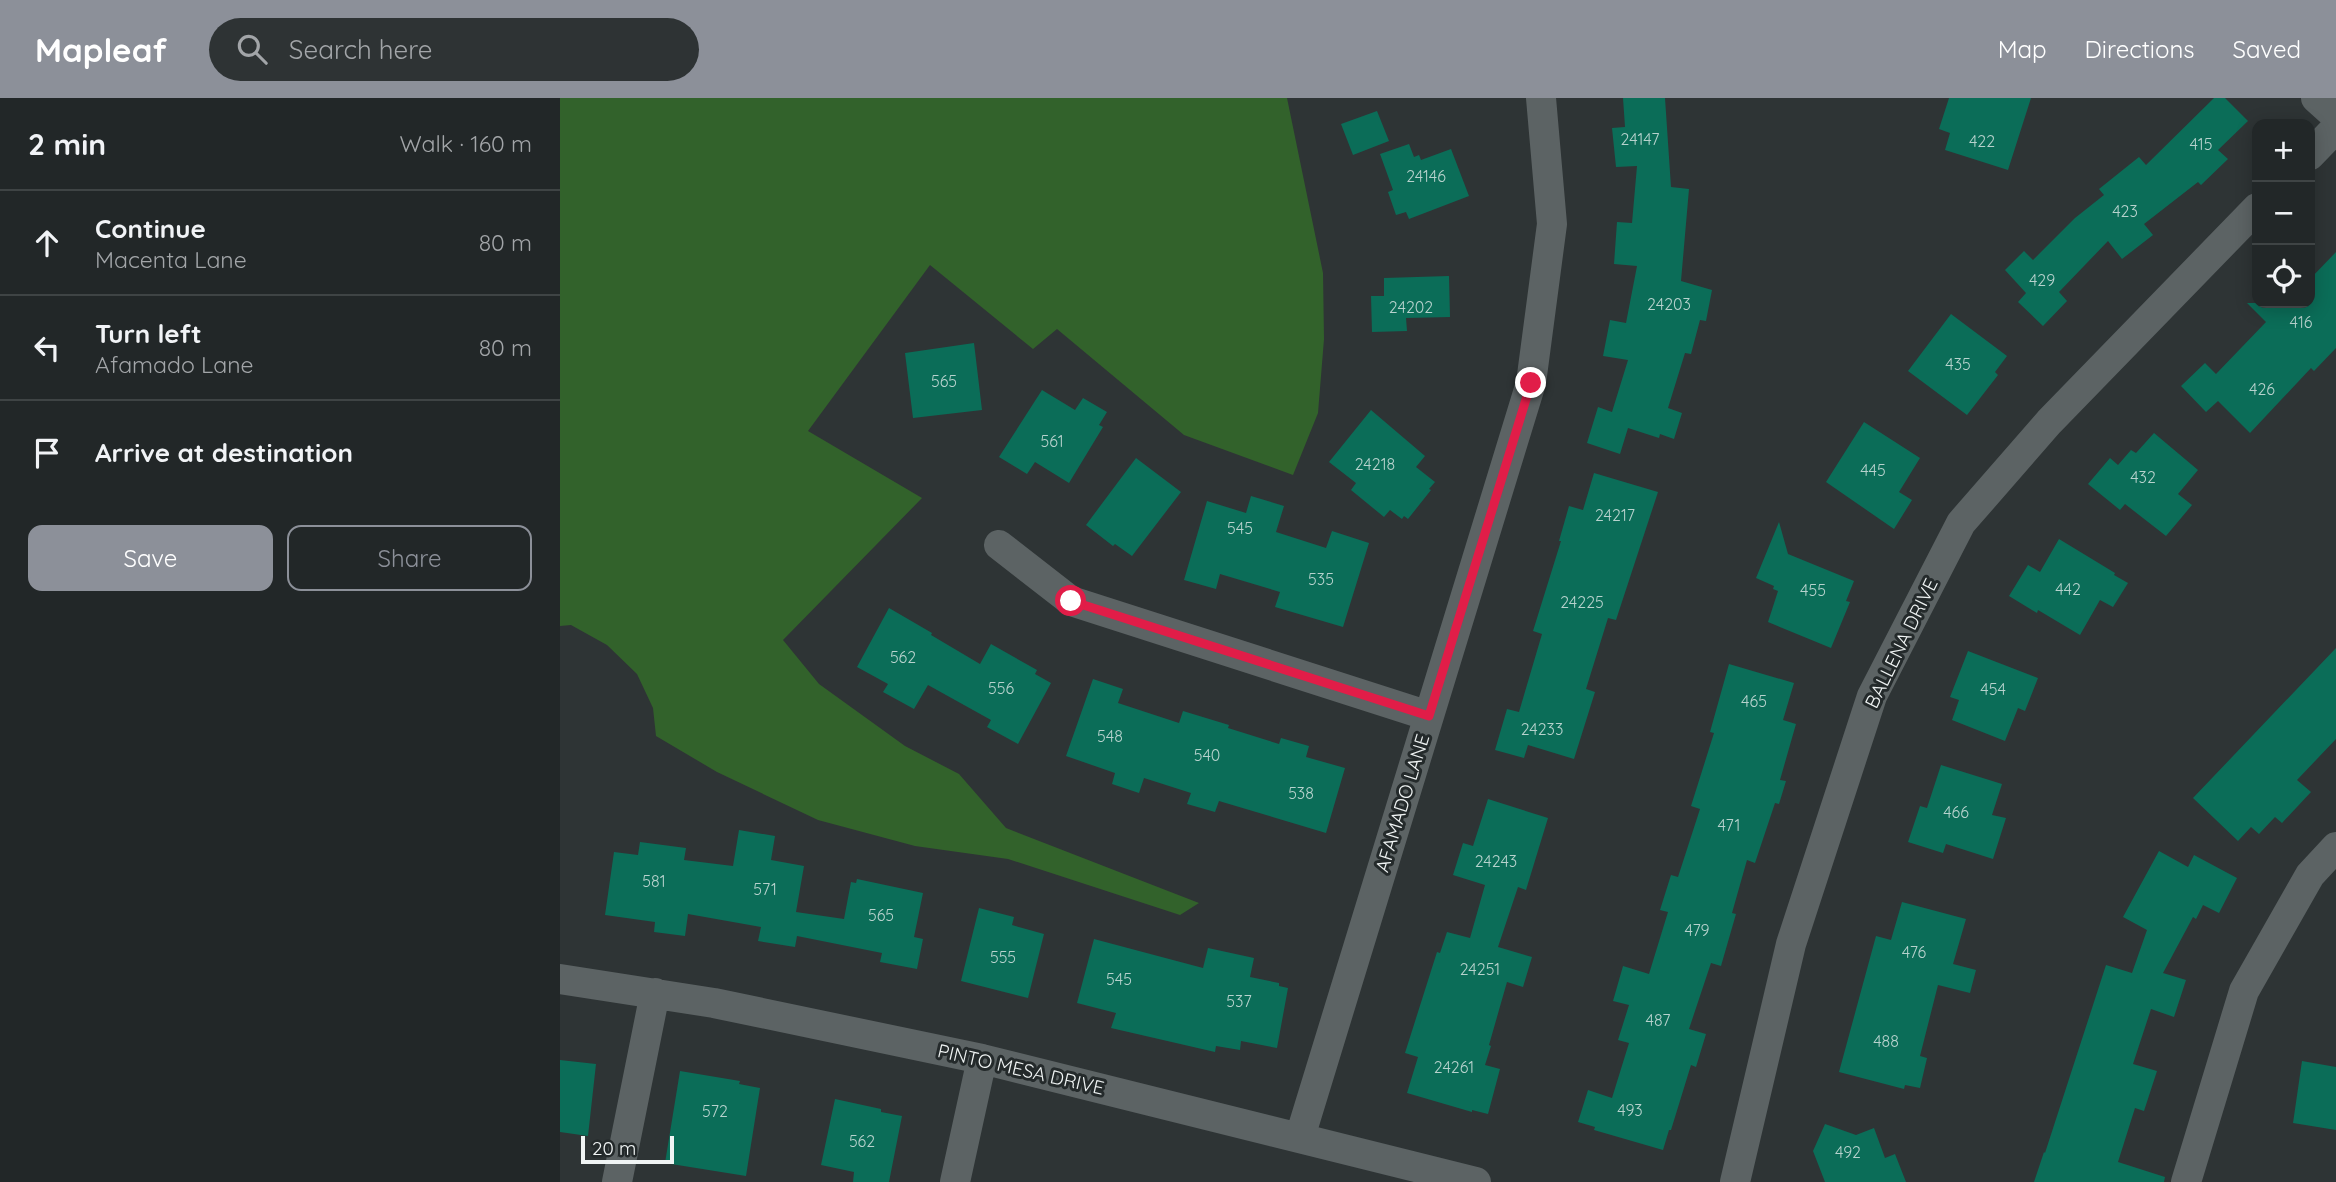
<!DOCTYPE html>
<html lang="en">
<head>
<meta charset="utf-8">
<style>
  body { margin:0; font-family:Quicksand,sans-serif; background:#2e3334; color:#f1f3f6 }
  .controls { position:absolute; right:21px; top:21px; display:grid; overflow:hidden; border-radius:14px; box-shadow:0 4px 18px #0003 }
  .controls button { width:63px; height:63px; display:grid; place-items:center; padding:0; border:0; border-bottom:2px solid #3f4445; background:#222728; color:#f1f3f6; font:35px sans-serif }
  .scale { position:absolute; left:21px; bottom:18px; width:93px; box-sizing:border-box; padding-left:7px; border:4px solid #f0f4f4; border-top:0; font-size:19px; line-height:24px; white-space:nowrap; color:#f0f4f4; -webkit-text-stroke:5px #242a2b; paint-order:stroke }
  .stop { position:absolute; width:21px; height:21px; margin:-16px; border:5px solid #e11d48; border-radius:50%; background:#fff }
  .stop.end { background:#e11d48; border-color:#fff; box-shadow:0 2px 7px #0008 }
  .list { margin:0; padding:0; list-style:none }
  h2 { display:flex; justify-content:space-between; align-items:center; height:91px; margin:0; padding:0 28px; font-size:30px }
  h2 small { font-size:23px; font-weight:400; color:#a2a5a8 }
  .list li { display:grid; grid-template-columns:46px 1fr auto; gap:21px; align-items:center; box-sizing:border-box; height:105px; padding:0 28px; border-top:2px solid #3f4445 }
  .list b { display:block; font-size:26px; white-space:nowrap }
  .list p { margin:0; font-size:23px; white-space:nowrap; color:#a2a5a8 }
  .list em { font-size:23px; font-style:normal; color:#a2a5a8 }
  .actions { display:flex; gap:14px; padding:21px 28px }
  .actions a { flex:1; padding:16px 0; border:2px solid #8c9099; border-radius:14px; text-align:center; font-size:24px; color:#8c9099 }
  .actions .main { background:#8c9099; color:#fff }
  .icon { flex:none; width:38px; height:38px; fill:none; stroke:currentColor; stroke-width:2; stroke-linecap:round; stroke-linejoin:round }
  .map { position:relative; flex:none; width:1776px; height:1084px; overflow:hidden }
  header { display:flex; align-items:center; gap:42px; box-sizing:border-box; height:98px; padding:0 35px; background:#8c9099; color:#fff }
  header strong { font-size:33px }
  nav { display:flex; gap:38px; margin-inline-start:auto; font-size:24px }
  .search { width:490px; height:63px; background:#2e3334; display:flex; align-items:center; gap:18px; box-sizing:border-box; padding:0 24px; border-radius:38px; color:#a2a5a8; font-size:26px }
  main { display:flex }
  aside { flex:1; background:#222728 }
  .map>svg:first-child { display:block }
  .green { fill:#32622b }
  .building { fill:#0b6d58 }
  .lines { fill:none; stroke-linecap:round; stroke-linejoin:round }
  .minor { stroke:#5c6364; stroke-width:30 }
  .route { stroke:#e11d48; stroke-width:9 }
  .labels { text-anchor:middle; stroke-width:6; stroke-linejoin:round; paint-order:stroke }
  .number-label { font-size:16px; fill:#b7d2cd }
  .street-label { font-size:19px; fill:#f0f4f4; stroke:#242a2b }
</style>
</head>
<body>
<header>
<strong>Mapleaf</strong>
<div class="search"><svg class="icon" aria-label="search" viewBox="0 0 24 24"><circle cx="10" cy="10" r="6"/><path d="M15 15l6 6"/></svg>Search here</div>
<nav><a>Map</a><a>Directions</a><a>Saved</a></nav>
</header>
<main>
<aside>
<h2>2 min<small>Walk · 160 m</small></h2>
<ul class="list">
<li><svg class="icon" aria-label="ahead" viewBox="0 0 24 24"><path d="M12 20V5M6 11l6-6 6 6"/></svg><div><b>Continue</b><p>Macenta Lane</p></div><em>80 m</em></li>
<li><svg class="icon" aria-label="left" viewBox="0 0 24 24"><path d="M17 20v-9H6M10 6l-5 5 5 5"/></svg><div><b>Turn left</b><p>Afamado Lane</p></div><em>80 m</em></li>
<li><svg class="icon" aria-label="arrive" viewBox="0 0 24 24"><path d="M6 21V4h12l-3 4 3 4H6"/></svg><div><b>Arrive at destination</b></div></li>
</ul>
<div class="actions"><a class="main">Save</a><a>Share</a></div>
</aside>
<div class="map">
<svg width="1776" height="1084" viewBox="0 0 1776 1084">
  <rect width="100%" height="100%" fill="#2e3435"/>
  <path class="green" d="M 0,0 L 727,0 L 763,175 L 764,241 L 758,315 L 733,377 L 624,337 L 497,231 L 473,251 L 370,167 L 248,333 L 362,400 L 223,542 L 259,586 L 345,648 L 399,676 L 446,730 L 639,805 L 620,817 L 448,761 L 355,748 L 258,722 L 157,674 L 96,638 L 93,610 L 77,576 L 47,547 L 11,527 L 0,528 Z"/>
  <path class="building" d="M 1063,0 L 1105,0 L 1111,89 L 1129,91 L 1121,183 L 1152,192 L 1146,223 L 1140,222 L 1131,256 L 1125,255 L 1108,310 L 1122,315 L 1114,341 L 1100,336 L 1099,340 L 1068,330 L 1060,356 L 1027,345 L 1038,309 L 1052,314 L 1068,262 L 1043,258 L 1050,222 L 1066,225 L 1077,168 L 1054,166 L 1057,124 L 1072,125 L 1077,68 L 1056,69 L 1052,30 L 1065,29 Z
    M 1389,0 L 1471,0 L 1448,72 L 1385,52 L 1390,35 L 1379,31 Z
    M 1654,0 L 1665,0 L 1688,23 L 1658,52 L 1668,61 L 1641,87 L 1638,84 L 1584,126 L 1593,137 L 1562,161 L 1548,143 L 1499,194 L 1507,203 L 1483,228 L 1458,204 L 1466,195 L 1445,172 L 1464,153 L 1473,162 L 1515,120 L 1544,97 L 1539,91 L 1579,59 L 1586,67 Z
    M 817,13 L 829,43 L 793,57 L 781,26 Z
    M 849,46 L 854,59 L 859,57 L 861,62 L 891,51 L 909,98 L 849,121 L 846,114 L 836,117 L 828,94 L 833,92 L 820,56 Z
    M 1776,154 L 1776,250 L 1754,273 L 1751,270 L 1690,335 L 1658,303 L 1646,314 L 1621,288 L 1645,265 L 1656,276 L 1706,224 L 1687,205 L 1750,205 L 1750,181 Z
    M 889,178 L 890,219 L 846,220 L 847,233 L 812,234 L 811,198 L 824,198 L 824,180 Z
    M 1391,216 L 1447,258 L 1435,274 L 1438,277 L 1407,317 L 1348,273 Z
    M 414,245 L 422,312 L 353,320 L 345,255 Z
    M 482,292 L 515,312 L 523,300 L 547,314 L 539,327 L 543,329 L 509,385 L 475,364 L 467,376 L 439,359 Z
    M 811,312 L 865,358 L 856,369 L 875,384 L 869,391 L 871,392 L 848,421 L 844,418 L 842,421 L 830,412 L 824,419 L 791,392 L 796,385 L 769,364 Z
    M 1304,324 L 1360,360 L 1339,394 L 1352,402 L 1334,431 L 1266,384 Z
    M 1594,335 L 1638,372 L 1618,396 L 1632,407 L 1606,438 L 1565,406 L 1560,412 L 1528,386 L 1550,360 L 1558,367 L 1571,352 L 1576,355 Z
    M 576,360 L 621,394 L 572,458 L 555,446 L 553,448 L 526,427 Z
    M 1034,375 L 1098,394 L 1056,522 L 1048,520 L 1026,591 L 1035,594 L 1014,661 L 968,647 L 964,660 L 935,652 L 947,611 L 959,614 L 982,536 L 973,533 L 1001,443 L 999,443 L 1009,408 L 1023,412 Z
    M 691,398 L 724,408 L 716,434 L 766,450 L 772,433 L 809,445 L 783,529 L 715,509 L 720,494 L 660,476 L 656,491 L 624,482 L 647,403 L 686,415 Z
    M 1219,424 L 1228,456 L 1294,483 L 1286,503 L 1290,504 L 1271,550 L 1208,524 L 1218,493 L 1213,491 L 1214,488 L 1196,480 Z
    M 1499,441 L 1555,475 L 1554,477 L 1568,485 L 1553,509 L 1540,502 L 1520,537 L 1478,512 L 1477,515 L 1449,498 L 1468,467 L 1480,474 Z
    M 329,510 L 372,535 L 371,537 L 420,566 L 431,546 L 477,572 L 475,576 L 491,585 L 458,646 L 427,629 L 431,622 L 368,587 L 354,611 L 323,594 L 328,586 L 297,569 Z
    M 1776,550 L 1776,641 L 1737,682 L 1751,694 L 1722,725 L 1715,719 L 1699,736 L 1691,729 L 1678,743 L 1633,700 Z
    M 1408,553 L 1478,580 L 1465,613 L 1458,610 L 1445,643 L 1392,622 L 1399,602 L 1390,599 Z
    M 1169,566 L 1234,585 L 1223,622 L 1236,626 L 1220,682 L 1226,683 L 1219,706 L 1215,705 L 1195,765 L 1187,762 L 1172,815 L 1176,816 L 1161,868 L 1151,865 L 1129,931 L 1146,936 L 1136,969 L 1131,967 L 1111,1032 L 1109,1032 L 1103,1052 L 1034,1032 L 1035,1029 L 1018,1024 L 1028,992 L 1052,1000 L 1069,945 L 1058,942 L 1069,907 L 1053,903 L 1063,868 L 1089,876 L 1108,814 L 1100,812 L 1111,777 L 1118,779 L 1140,711 L 1131,708 L 1154,635 L 1150,634 Z
    M 533,581 L 563,591 L 558,605 L 619,625 L 623,613 L 669,627 L 668,630 L 719,646 L 721,640 L 749,648 L 746,659 L 785,670 L 766,735 L 659,703 L 655,714 L 627,706 L 631,695 L 584,680 L 579,695 L 552,686 L 555,675 L 506,658 Z
    M 1381,667 L 1442,686 L 1432,717 L 1446,720 L 1433,761 L 1386,746 L 1383,755 L 1348,744 L 1360,708 L 1367,710 Z
    M 928,701 L 988,720 L 966,792 L 958,789 L 938,849 L 972,859 L 963,889 L 947,884 L 929,947 L 931,948 L 925,967 L 940,971 L 928,1016 L 912,1012 L 912,1014 L 847,995 L 858,959 L 845,955 L 877,854 L 880,855 L 887,834 L 910,840 L 925,787 L 893,777 L 903,745 L 913,748 Z
    M 179,732 L 215,738 L 211,762 L 244,768 L 236,814 L 284,821 L 291,784 L 296,785 L 297,781 L 363,795 L 354,839 L 363,841 L 357,871 L 320,864 L 322,855 L 237,838 L 235,849 L 198,843 L 201,829 L 128,816 L 125,838 L 94,834 L 95,824 L 45,817 L 54,754 L 78,757 L 80,744 L 126,750 L 124,762 L 173,768 Z
    M 1599,753 L 1628,769 L 1634,757 L 1677,780 L 1659,815 L 1643,807 L 1636,821 L 1633,819 L 1603,875 L 1626,882 L 1614,919 L 1591,911 L 1573,966 L 1597,973 L 1584,1013 L 1575,1010 L 1558,1064 L 1605,1079 L 1604,1084 L 1474,1084 L 1484,1054 L 1485,1055 L 1546,867 L 1572,875 L 1587,832 L 1563,819 Z
    M 1342,804 L 1406,821 L 1393,866 L 1416,872 L 1410,895 L 1378,887 L 1360,958 L 1367,960 L 1360,990 L 1345,987 L 1344,991 L 1279,974 L 1316,838 L 1331,842 Z
    M 419,810 L 454,819 L 452,827 L 484,836 L 468,900 L 401,883 Z
    M 534,841 L 643,870 L 648,850 L 694,860 L 690,879 L 719,885 L 719,888 L 728,890 L 717,950 L 681,943 L 680,952 L 656,948 L 655,954 L 551,930 L 556,915 L 517,905 Z
    M 0,962 L 36,966 L 28,1038 L 0,1034 Z
    M 1742,963 L 1776,969 L 1776,1032 L 1733,1025 Z
    M 120,973 L 180,983 L 179,986 L 200,990 L 186,1078 L 105,1065 Z
    M 275,1001 L 321,1011 L 321,1014 L 342,1018 L 329,1084 L 293,1084 L 294,1074 L 261,1067 Z
    M 1265,1026 L 1296,1037 L 1314,1030 L 1325,1060 L 1335,1056 L 1346,1084 L 1265,1084 L 1253,1053 Z"/>
  <g class="lines">
    <path class="minor" d="M 1756,0 L 1776,18
      M 1750,57 L 1776,30
      M 439,447 L 511,503 L 869,618
      M 0,881 L 154,905 L 422,961 L 916,1084
      M 740,1039 L 971,285 L 992,126 L 981,0
      M 57,1084 L 95,895
      M 395,1084 L 422,961
      M 1175,1084 L 1231,846 L 1312,598 L 1401,425 L 1489,324 L 1697,110
      M 1626,1084 L 1684,893 L 1750,777 L 1776,749"/>
  </g>
  <g class="lines">
    <path class="route" d="M 511,503 L 869,618 L 971,285"/>
  </g>
  <g class="labels">
    <g class="number-label">
      <text x="1080" y="47">24147</text>
      <text x="1422" y="49">422</text>
      <text x="1641" y="52">415</text>
      <text x="866" y="84">24146</text>
      <text x="1565" y="119">423</text>
      <text x="1482" y="188">429</text>
      <text x="1109" y="212">24203</text>
      <text x="851" y="215">24202</text>
      <text x="1741" y="230">416</text>
      <text x="1398" y="272">435</text>
      <text x="384" y="289">565</text>
      <text x="1702" y="297">426</text>
      <text x="492" y="349">561</text>
      <text x="815" y="372">24218</text>
      <text x="1313" y="378">445</text>
      <text x="1583" y="385">432</text>
      <text x="1055" y="423">24217</text>
      <text x="680" y="436">545</text>
      <text x="761" y="487">535</text>
      <text x="1508" y="497">442</text>
      <text x="1253" y="498">455</text>
      <text x="1022" y="510">24225</text>
      <text x="343" y="565">562</text>
      <text x="441" y="596">556</text>
      <text x="1433" y="597">454</text>
      <text x="1194" y="609">465</text>
      <text x="982" y="637">24233</text>
      <text x="550" y="644">548</text>
      <text x="647" y="663">540</text>
      <text x="741" y="701">538</text>
      <text x="1396" y="720">466</text>
      <text x="1169" y="733">471</text>
      <text x="936" y="769">24243</text>
      <text x="94" y="789">581</text>
      <text x="205" y="797">571</text>
      <text x="321" y="823">565</text>
      <text x="1137" y="838">479</text>
      <text x="1354" y="860">476</text>
      <text x="443" y="865">555</text>
      <text x="920" y="877">24251</text>
      <text x="559" y="887">545</text>
      <text x="679" y="909">537</text>
      <text x="1098" y="928">487</text>
      <text x="1326" y="949">488</text>
      <text x="894" y="975">24261</text>
      <text x="1070" y="1018">493</text>
      <text x="155" y="1019">572</text>
      <text x="302" y="1049">562</text>
      <text x="1288" y="1060">492</text>
    </g>
    <g class="street-label">
      <text transform="translate(1341 545) rotate(-64)" y="7">BALLENA DRIVE</text>
      <text transform="translate(842 705) rotate(-73)" y="7">AFAMADO LANE</text>
      <text transform="translate(461 971) rotate(13)" y="7">PINTO MESA DRIVE</text>
    </g>
  </g>
</svg>
<div class="controls">
<button>+</button>
<button>−</button>
<button><svg class="icon" aria-label="locate" viewBox="0 0 24 24"><circle cx="12" cy="12" r="6"/><path d="M12 2v4M12 18v4M2 12h4M18 12h4"/></svg></button>
</div>
<div class="scale">20 m</div>
<div class="stop" style="left:511px;top:503px"></div>
<div class="stop end" style="left:971px;top:285px"></div>
</div>
</main>
</body>
</html>
